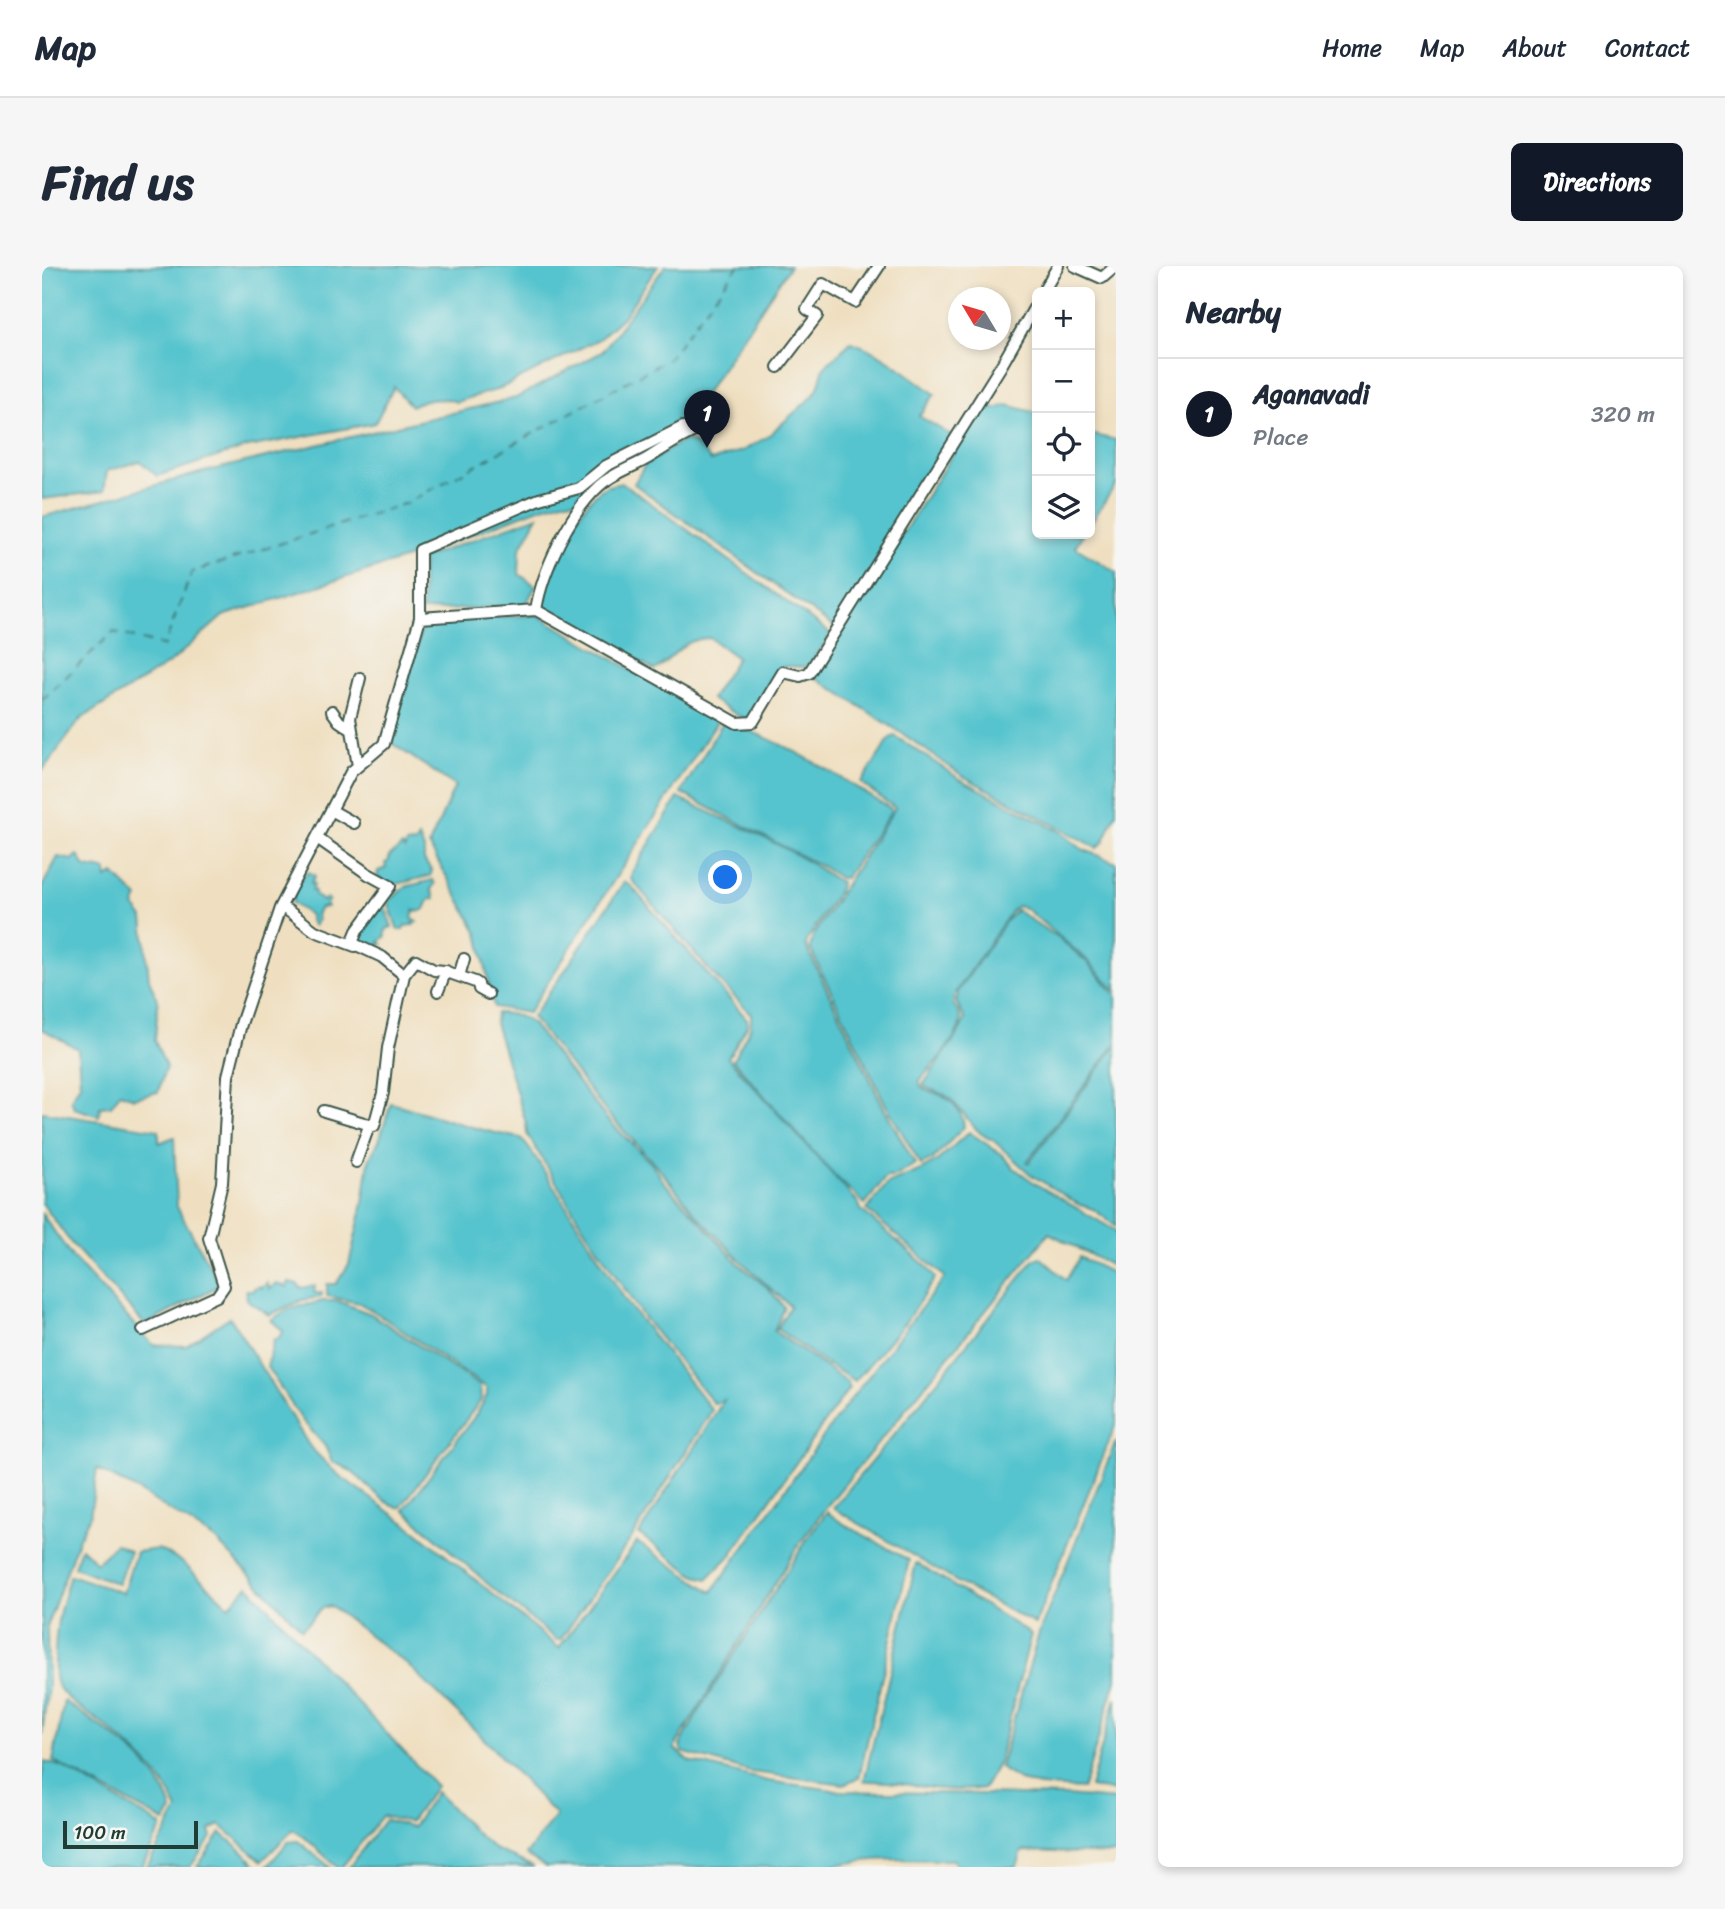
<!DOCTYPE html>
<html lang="en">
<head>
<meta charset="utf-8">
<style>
  body { margin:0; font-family:Sriracha,sans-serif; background:#f6f6f7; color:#1f2937 }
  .controls { position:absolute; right:21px; top:21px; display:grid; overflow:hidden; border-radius:10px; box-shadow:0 4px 10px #0003 }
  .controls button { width:63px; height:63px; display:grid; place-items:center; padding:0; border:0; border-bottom:2px solid #e0e1e3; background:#fff; color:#1f2937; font:35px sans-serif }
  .compass { position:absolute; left:906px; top:21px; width:63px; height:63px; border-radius:50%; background:#fff; box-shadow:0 4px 10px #0003; rotate:308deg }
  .scale { position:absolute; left:21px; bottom:18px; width:135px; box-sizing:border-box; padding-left:7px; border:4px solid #1f3d34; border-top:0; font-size:19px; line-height:24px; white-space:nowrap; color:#1f3d34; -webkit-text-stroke:5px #f6f6f2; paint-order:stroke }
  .you { position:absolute; left:684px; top:612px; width:24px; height:24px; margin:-18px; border:5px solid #fff; border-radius:50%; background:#1a73e8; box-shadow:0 0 0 10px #1a73e833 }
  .badge { display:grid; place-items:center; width:46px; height:46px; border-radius:50%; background:#111827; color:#fff; font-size:23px; font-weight:700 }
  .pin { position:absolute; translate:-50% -58px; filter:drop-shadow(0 2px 4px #0008) }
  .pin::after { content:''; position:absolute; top:37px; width:24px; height:21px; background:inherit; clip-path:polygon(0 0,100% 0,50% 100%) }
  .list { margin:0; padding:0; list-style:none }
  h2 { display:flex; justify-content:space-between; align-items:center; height:91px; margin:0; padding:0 28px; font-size:30px }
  h2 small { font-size:23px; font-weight:400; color:#747a83 }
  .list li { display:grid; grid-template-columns:46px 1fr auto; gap:21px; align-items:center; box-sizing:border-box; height:112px; padding:0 28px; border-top:2px solid #e0e1e3 }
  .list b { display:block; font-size:26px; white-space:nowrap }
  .list p { margin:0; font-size:23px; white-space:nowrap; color:#747a83 }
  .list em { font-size:23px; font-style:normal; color:#747a83 }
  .icon { flex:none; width:38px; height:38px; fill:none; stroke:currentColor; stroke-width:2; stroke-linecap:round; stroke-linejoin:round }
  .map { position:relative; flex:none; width:1074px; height:1601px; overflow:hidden; border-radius:10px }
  header { display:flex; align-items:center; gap:42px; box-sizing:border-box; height:98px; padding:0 35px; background:#fff; border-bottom:2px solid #e0e1e3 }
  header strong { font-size:33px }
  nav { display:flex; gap:38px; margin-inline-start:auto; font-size:24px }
  .intro { display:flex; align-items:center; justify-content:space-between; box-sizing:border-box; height:168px; padding:0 42px }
  h1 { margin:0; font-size:49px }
  .button { padding:18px 32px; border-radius:10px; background:#111827; color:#fff; font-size:24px; font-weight:700 }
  main { display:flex; gap:42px; padding:0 42px }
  aside { flex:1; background:#fff; border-radius:10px; box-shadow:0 4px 10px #0003 }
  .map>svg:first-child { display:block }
  .water { fill:#57c4ce; stroke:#3b8081; stroke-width:2 }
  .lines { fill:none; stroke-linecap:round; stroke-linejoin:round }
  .ferry { stroke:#2d5f5a; stroke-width:2; stroke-dasharray:9 7; stroke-linecap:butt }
  .minor-casing { stroke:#3e5549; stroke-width:14 }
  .minor { stroke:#fff; stroke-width:10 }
</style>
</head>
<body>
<header>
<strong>Map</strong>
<nav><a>Home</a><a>Map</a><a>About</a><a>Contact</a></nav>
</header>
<div class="intro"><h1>Find us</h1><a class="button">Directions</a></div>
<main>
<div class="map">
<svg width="1074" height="1601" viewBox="0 0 1074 1601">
  <rect width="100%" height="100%" fill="#f6f6f2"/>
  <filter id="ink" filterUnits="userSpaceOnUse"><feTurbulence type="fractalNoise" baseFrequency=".0143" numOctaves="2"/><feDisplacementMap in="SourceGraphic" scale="14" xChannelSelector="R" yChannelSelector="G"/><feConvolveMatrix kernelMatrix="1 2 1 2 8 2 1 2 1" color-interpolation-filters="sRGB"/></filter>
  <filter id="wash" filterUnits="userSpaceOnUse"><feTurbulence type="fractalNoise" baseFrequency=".00686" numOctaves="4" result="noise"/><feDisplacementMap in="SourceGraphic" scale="28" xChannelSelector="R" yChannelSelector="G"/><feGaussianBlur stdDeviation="1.57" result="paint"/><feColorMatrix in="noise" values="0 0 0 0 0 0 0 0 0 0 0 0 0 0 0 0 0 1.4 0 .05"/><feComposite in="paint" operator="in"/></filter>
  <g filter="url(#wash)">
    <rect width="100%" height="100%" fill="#efdfc0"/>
    <path class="water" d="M 0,0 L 616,0 L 581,51 L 557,73 L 457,123 L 414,136 L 406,133 L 383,134 L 369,140 L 352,121 L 333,157 L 206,181 L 115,210 L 98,195 L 65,205 L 62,225 L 0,233 Z
      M 623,0 L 748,0 L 637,167 L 606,189 L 561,209 L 543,234 L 521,235 L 497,242 L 384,286 L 181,350 L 129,396 L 39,453 L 0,505 L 0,251 L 165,205 L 474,132 L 560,86 Z
      M 809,76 C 841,86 866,109 893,128 L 877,150 L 912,171 L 793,362 L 592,218 L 602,200 L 640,175 C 654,173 660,185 669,195 L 702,184 L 725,171 L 771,130 L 776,122 L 782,101 Z
      M 965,139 L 995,147 L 995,268 L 1041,268 L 1033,281 L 1074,306 L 1074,547 L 1062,575 L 1055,582 L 921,510 L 861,468 L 771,410 L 941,140 L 953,143 Z
      M 1048,168 L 1074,174 L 1074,218 L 1048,258 Z
      M 581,217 L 789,368 L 768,397 L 762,401 L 743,400 C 726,415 720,435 708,452 L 700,452 L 669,433 L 695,392 L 668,372 C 639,373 635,389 613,404 L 499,340 C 507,311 534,240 560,223 C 565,219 574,218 581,217 Z
      M 496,250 L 478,283 L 477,308 L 494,320 L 483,340 L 380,345 L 381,292 Z
      M 495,349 L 676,454 L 486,747 L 452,741 L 436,667 L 387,579 L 413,520 L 348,476 L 382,355 Z
      M 681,456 C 741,473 795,510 848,542 L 849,546 L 803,612 L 798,612 L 781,601 L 639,527 Z
      M 853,470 L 918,513 L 1017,565 L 1040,583 L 1074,597 L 1074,725 L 1043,692 L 983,642 L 976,640 L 970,644 L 912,729 L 911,738 C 914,742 918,747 919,753 C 919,768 889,802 878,814 L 878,819 C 883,826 890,825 898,829 C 911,834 921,847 922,861 L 891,893 L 879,899 L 844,839 L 768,682 L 772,668 L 853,542 L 819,517 L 848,472 Z
      M 636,532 C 689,556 751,582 798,617 L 797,624 L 765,674 L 764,680 L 843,844 L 873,898 L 852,911 L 844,911 L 823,938 L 789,906 L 691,794 L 709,760 L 709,748 L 669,706 L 589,613 L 590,606 Z
      M 377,572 L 382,583 L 382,594 L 390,605 L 388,610 L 355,618 L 353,625 L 350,624 L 335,610 L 336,605 L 344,602 L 343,597 L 347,595 L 347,590 L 360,580 L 363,583 L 364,578 L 374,577 Z
      M 36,589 L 43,601 L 64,604 L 65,612 L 72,608 L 96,632 L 92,640 L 101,652 L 107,713 L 116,736 L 113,775 L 124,801 L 116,826 L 92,832 L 78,827 L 69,840 L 58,841 L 57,850 L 32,842 L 29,833 L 38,818 L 36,783 L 0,763 L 0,621 L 16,591 L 30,594 Z
      M 267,606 L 273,610 L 269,617 L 272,618 L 270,625 L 273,625 L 273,629 L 280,635 L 285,632 L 287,634 L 284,637 L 285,641 L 278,642 L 274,649 L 276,653 L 272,660 L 268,655 L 268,649 L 250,637 C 251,626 258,611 267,606 Z
      M 391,614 L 393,618 L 389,623 L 393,632 L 387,634 L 383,643 L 376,646 L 372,644 L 370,652 L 375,656 L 371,657 L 372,659 L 363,660 L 361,664 L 356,664 L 346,636 L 363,621 Z
      M 582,616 L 589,620 L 705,753 L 706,758 L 686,792 L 817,938 L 819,944 L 884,1000 L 893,1012 L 865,1054 L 813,1115 L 780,1095 L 735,1063 L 748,1040 L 701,997 L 654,948 L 614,899 L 566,848 L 490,751 L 524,703 Z
      M 336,637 L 342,639 L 350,661 L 346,662 L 343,666 L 344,670 L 338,675 L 340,678 L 337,677 L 338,683 L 314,676 Z
      M 974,644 L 1018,673 L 1046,697 L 1074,729 L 1074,777 L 985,896 L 987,897 L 1074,780 L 1074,960 L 1051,943 L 1036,938 L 988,908 L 951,874 C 929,866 923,844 906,831 C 898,825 889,825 881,819 L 917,766 L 923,753 L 914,736 L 916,726 L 964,655 Z
      M 454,747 C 467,747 480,749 490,758 L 565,853 L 610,898 L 622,916 L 698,999 L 726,1022 L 742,1041 L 732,1065 L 805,1116 L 807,1122 L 688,1290 L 665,1313 L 654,1310 L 597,1268 L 682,1134 L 672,1138 L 602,1052 L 542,962 L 485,868 L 484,857 L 453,757 Z
      M 349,837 C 393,849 435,865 479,872 L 492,889 L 586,1038 L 670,1144 L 590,1271 L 519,1373 L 515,1374 L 453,1324 L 362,1244 L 436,1146 L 445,1129 L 445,1122 L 333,1046 L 317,1037 L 285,1030 L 285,1018 L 294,1018 L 307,998 L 321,937 L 327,894 L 337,875 Z
      M 0,846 L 117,864 L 117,877 L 132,871 L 135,941 L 178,1019 L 103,1059 L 29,977 L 0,937 Z
      M 927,866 L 959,888 L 972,902 L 994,918 L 1074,965 L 1074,1002 L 1007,967 L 784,1241 L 756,1280 L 632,1482 L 647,1495 L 726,1515 L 799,1525 L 1024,1530 L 1074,1534 L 1074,1588 L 980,1585 L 975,1601 L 914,1601 L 912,1594 C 870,1594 828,1590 787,1601 L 504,1601 L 484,1589 L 514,1549 L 443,1474 L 367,1400 L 289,1340 L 280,1342 L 260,1363 L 173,1273 L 97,1225 L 55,1203 L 48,1250 L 36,1274 L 5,1360 L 6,1420 L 0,1469 L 0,948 L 31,992 L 111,1079 L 144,1080 L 188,1051 L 268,1181 L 294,1207 L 374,1265 L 517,1382 L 595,1276 L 670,1326 L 799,1146 L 903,1011 L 825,944 L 845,918 L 879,904 L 896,894 Z
      M 998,991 L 1024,1014 L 1038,991 L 1074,1009 L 1074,1158 L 993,1358 L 927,1323 L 791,1242 L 874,1142 L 992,994 Z
      M 247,1016 L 256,1018 L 258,1022 L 273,1020 L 272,1027 L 280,1027 L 279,1031 L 260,1034 L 227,1049 L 205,1034 L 204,1024 L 212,1024 L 212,1022 L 219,1020 L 220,1022 L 225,1017 L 228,1023 L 235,1017 L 245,1021 Z
      M 281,1035 L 296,1035 L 329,1048 L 438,1120 L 439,1134 L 358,1242 C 330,1233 320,1205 290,1196 L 283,1180 L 260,1154 L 225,1101 L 232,1073 L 235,1074 L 241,1065 L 229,1054 L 247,1043 Z
      M 1074,1175 L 1074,1414 L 1041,1523 C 1010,1521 983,1524 958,1501 L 997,1367 Z
      M 785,1246 L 800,1257 L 867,1294 L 817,1511 L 802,1518 L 709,1506 L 640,1486 L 638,1479 L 661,1438 L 771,1264 Z
      M 73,1278 L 88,1285 L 76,1318 L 32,1301 L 39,1282 L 55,1297 Z
      M 116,1283 L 140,1296 L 187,1340 L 206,1320 L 394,1520 L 368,1556 L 340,1550 L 300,1601 L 295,1601 L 262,1571 L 251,1564 L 220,1595 L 178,1559 L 168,1564 L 170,1571 L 148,1601 L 105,1601 L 136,1544 C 121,1507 89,1480 58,1456 C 43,1445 21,1433 14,1416 C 12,1410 13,1401 13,1394 C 13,1359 18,1342 28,1309 L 81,1327 L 94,1286 Z
      M 874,1297 L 989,1368 L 956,1498 L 942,1522 C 900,1529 863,1514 822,1515 Z
      M 1074,1432 L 1074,1526 L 1048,1521 Z
      M 22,1435 C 61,1463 116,1494 130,1544 L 123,1556 L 11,1495 Z
      M 3,1496 L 21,1501 L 120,1560 L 100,1601 L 0,1601 L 0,1510 Z
      M 394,1526 L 433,1566 L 452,1583 L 492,1601 L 307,1601 L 343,1554 L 371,1561 Z
      M 179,1567 L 205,1589 L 215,1601 L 155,1601 Z
      M 256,1575 L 288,1601 L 225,1601 L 246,1576 Z"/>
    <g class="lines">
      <path class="ferry" d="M 0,434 L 71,366 L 122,380 L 150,306 L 365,237 L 626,93 L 696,0"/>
    </g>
  </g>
  <g filter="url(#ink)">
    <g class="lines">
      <g class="minor-casing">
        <path id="minor" d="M 1033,0 L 1060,12 L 1074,0
          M 1001,26 L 1016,0
          M 736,101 L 775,50 L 765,43 L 781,18 L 813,36 L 837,0
          M 494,344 C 500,306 528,246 557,220 C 571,207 592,201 608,191 C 627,179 644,167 665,160
          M 378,352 L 378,284 L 497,233 L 537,222 L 564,200 L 641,161
          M 290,445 L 297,455 L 310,464
          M 316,500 L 308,452 L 318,412
          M 289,544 L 312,557
          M 275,572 L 326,608 L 348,620 L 315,665 L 310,677 L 340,691 L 362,709 L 346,782 L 341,827 L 332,860 L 282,845
          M 238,642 L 245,644 L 273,665 L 313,680
          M 362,709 L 374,694 L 392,704 L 402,705 L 433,716 L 436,718 L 437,723 L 446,728
          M 417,710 L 422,693
          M 396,725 L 404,705
          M 314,896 L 327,860
          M 101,1064 L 175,1030 L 182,1020 L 167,972 L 180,917 L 186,810 L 199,758 L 238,642 L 309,506 L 342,478 L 378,352 L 494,344 L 695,457 L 711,456 L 741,406 L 758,410 L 767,407 L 959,100 L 995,37"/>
      </g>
      <use href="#minor" class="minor"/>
    </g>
  </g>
</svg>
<div class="controls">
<button>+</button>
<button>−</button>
<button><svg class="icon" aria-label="locate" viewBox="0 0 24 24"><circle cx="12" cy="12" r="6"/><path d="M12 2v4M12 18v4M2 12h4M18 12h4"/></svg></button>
<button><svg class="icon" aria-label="layers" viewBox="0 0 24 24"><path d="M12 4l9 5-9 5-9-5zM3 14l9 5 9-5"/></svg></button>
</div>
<svg class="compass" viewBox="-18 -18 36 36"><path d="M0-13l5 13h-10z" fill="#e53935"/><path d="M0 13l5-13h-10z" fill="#747a83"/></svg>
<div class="scale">100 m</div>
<div class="you"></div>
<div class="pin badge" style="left:665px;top:182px">1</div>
</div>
<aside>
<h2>Nearby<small></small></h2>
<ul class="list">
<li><span class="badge">1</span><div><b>Aganavadi</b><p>Place</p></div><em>320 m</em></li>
</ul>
</aside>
</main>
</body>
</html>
